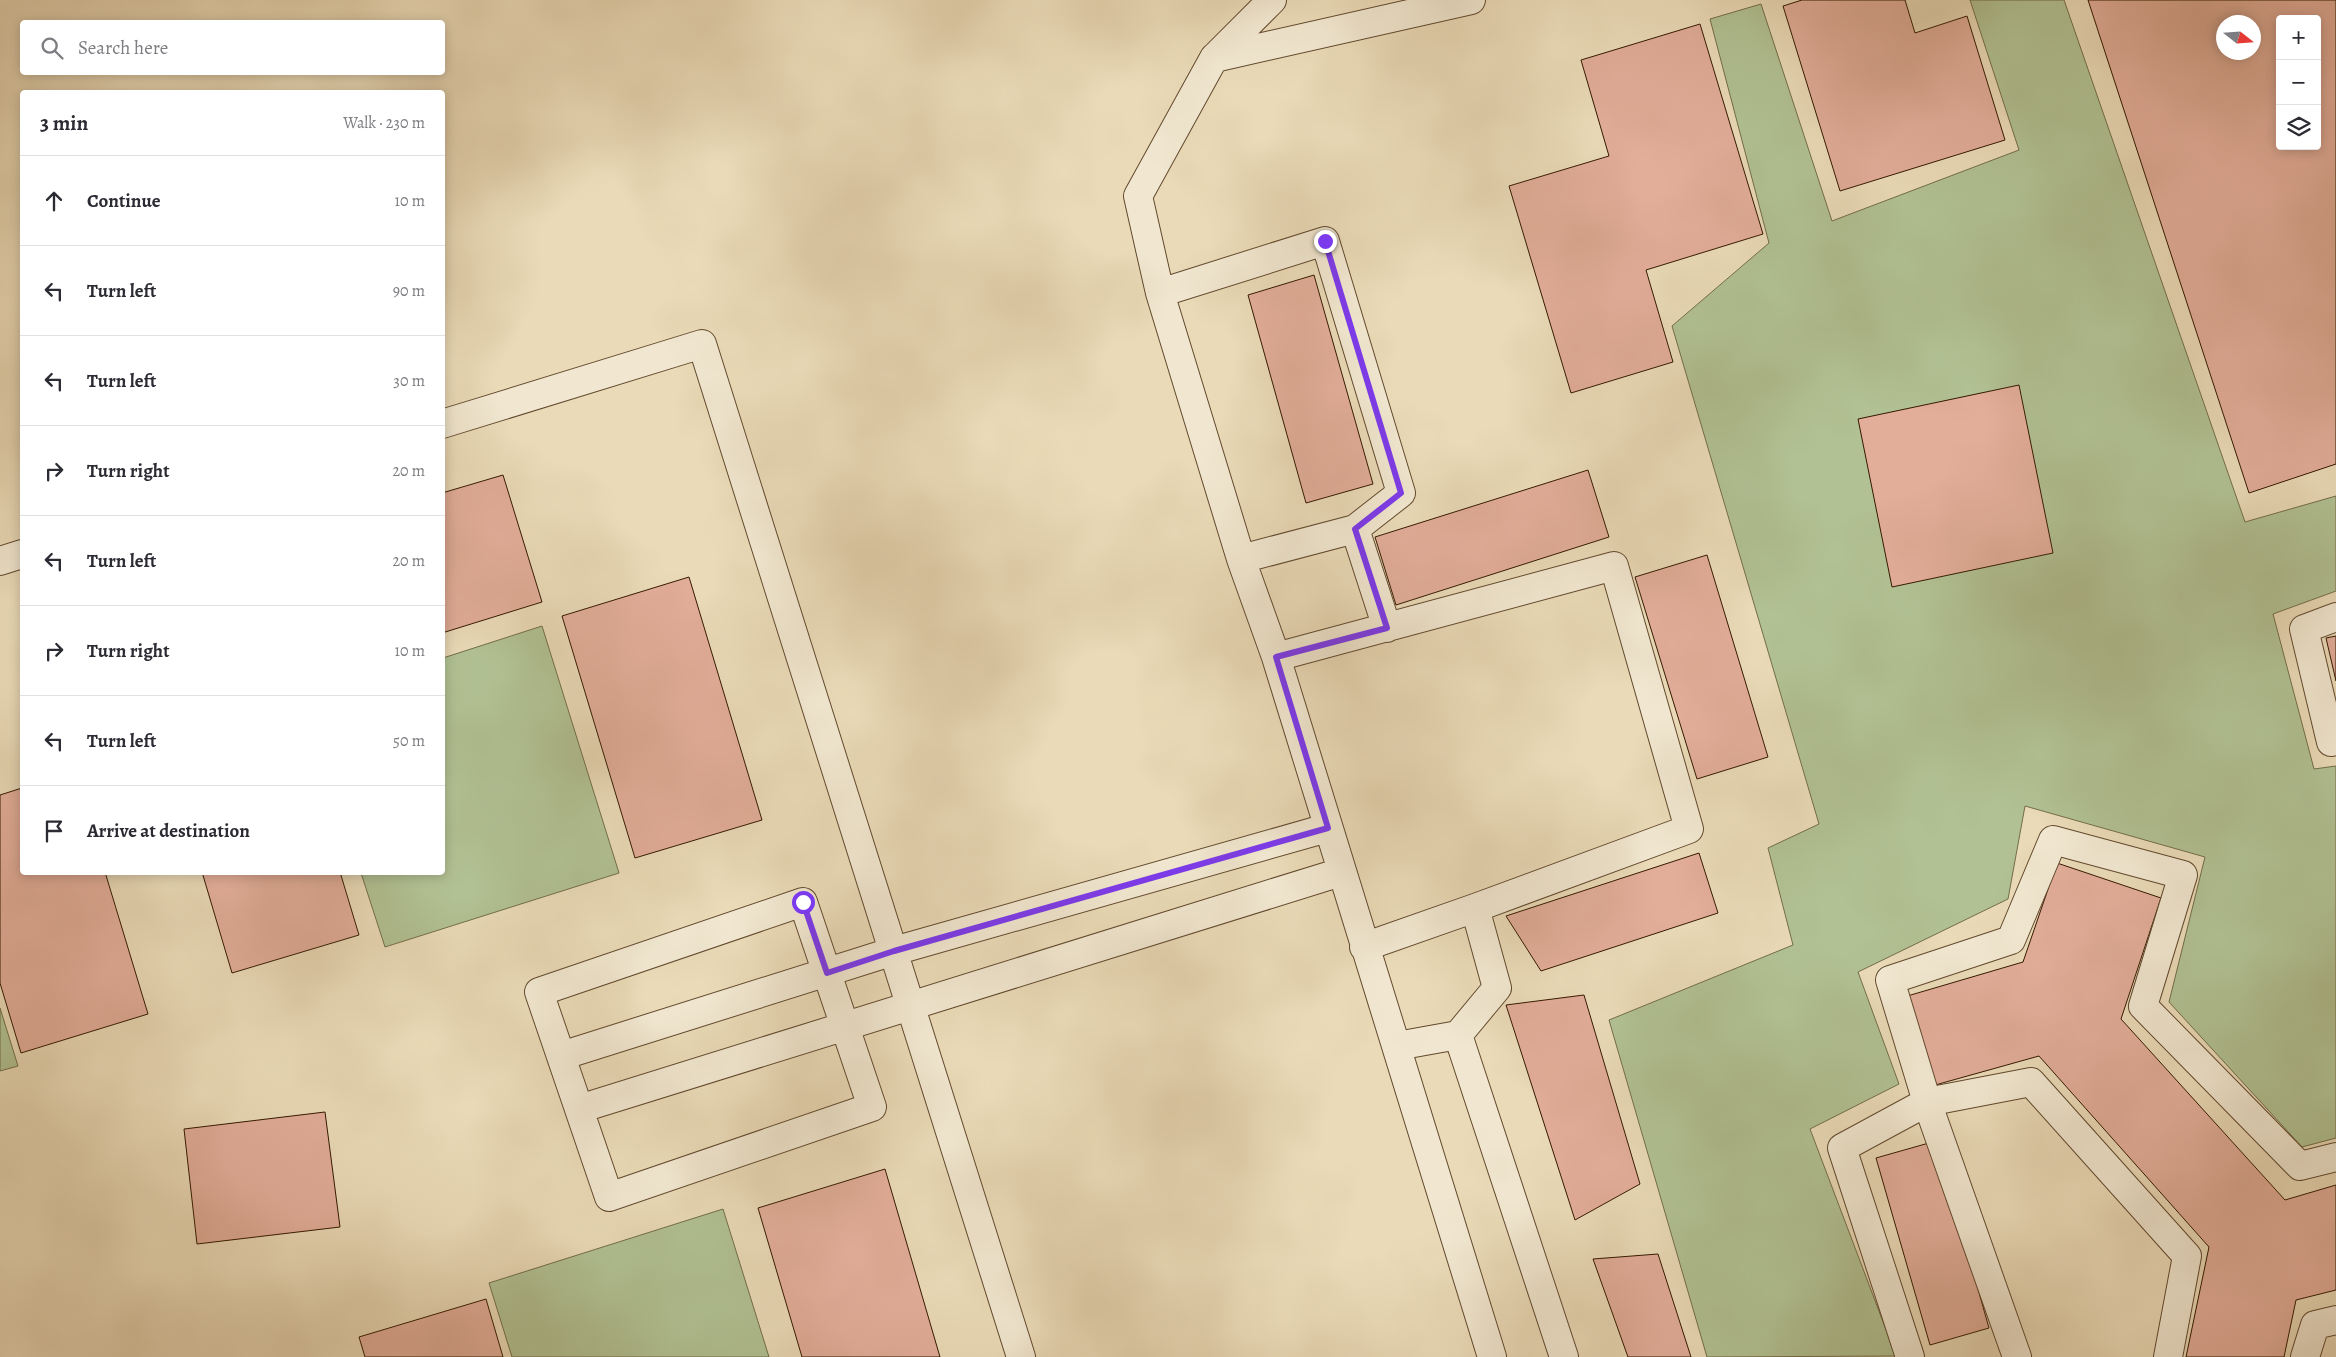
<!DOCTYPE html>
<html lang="en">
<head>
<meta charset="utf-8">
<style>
  body { margin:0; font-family:Alegreya,serif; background:#f7f7f7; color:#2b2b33 }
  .controls { position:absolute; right:15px; top:15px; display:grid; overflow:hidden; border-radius:5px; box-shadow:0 2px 12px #0003 }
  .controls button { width:45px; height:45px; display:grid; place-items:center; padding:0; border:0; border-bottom:1px solid #e1e1e2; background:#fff; color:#2b2b33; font:25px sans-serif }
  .compass { position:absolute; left:2216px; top:15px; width:45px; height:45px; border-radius:50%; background:#fff; box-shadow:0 2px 12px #0003; rotate:107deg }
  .stop { position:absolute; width:15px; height:15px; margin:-11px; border:4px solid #7c3aed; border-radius:50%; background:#fff }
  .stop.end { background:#7c3aed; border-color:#fff; box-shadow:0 1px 5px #0008 }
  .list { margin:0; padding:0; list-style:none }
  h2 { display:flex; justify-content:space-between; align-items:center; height:65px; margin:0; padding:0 20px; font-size:21px }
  h2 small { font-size:16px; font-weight:400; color:#7c7c81 }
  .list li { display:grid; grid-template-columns:32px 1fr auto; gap:15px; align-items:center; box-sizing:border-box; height:90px; padding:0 20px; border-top:1px solid #e1e1e2 }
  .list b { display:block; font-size:19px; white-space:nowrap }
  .list em { font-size:16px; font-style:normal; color:#7c7c81 }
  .icon { flex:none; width:28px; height:28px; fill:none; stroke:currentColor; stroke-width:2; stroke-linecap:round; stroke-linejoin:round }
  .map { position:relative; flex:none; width:2336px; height:1357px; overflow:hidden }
  .search { position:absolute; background:#fff; box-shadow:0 2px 12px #0003; left:20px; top:20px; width:425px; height:55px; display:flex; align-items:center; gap:12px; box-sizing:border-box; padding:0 18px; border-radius:5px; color:#7c7c81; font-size:19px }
  .panel { position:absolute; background:#fff; box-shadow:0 2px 12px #0003; left:20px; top:90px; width:425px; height:785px; border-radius:5px }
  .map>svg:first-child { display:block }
  .green { fill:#b1c193; stroke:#726d4a }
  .building { fill:#e2ad99; stroke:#341901; fill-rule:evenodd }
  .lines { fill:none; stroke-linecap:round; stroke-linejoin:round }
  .minor-casing { stroke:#62492e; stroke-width:30 }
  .minor { stroke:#f1e7d0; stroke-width:28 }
  .route { stroke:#7c3aed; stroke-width:6 }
</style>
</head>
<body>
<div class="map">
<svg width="2336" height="1357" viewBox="0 0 2336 1357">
  <rect width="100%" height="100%" fill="#eadab7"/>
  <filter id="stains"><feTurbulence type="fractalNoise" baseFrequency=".004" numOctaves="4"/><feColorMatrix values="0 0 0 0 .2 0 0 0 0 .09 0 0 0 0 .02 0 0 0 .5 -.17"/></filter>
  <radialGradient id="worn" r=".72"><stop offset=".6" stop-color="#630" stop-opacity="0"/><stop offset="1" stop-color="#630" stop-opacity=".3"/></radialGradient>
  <path class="green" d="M 1970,0 L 2064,0 L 2245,522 L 2336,496 L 2336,591 L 2273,614 L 2314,769 L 2336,766 L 2336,1138 L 2302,1147 L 2169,1002 L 2205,857 L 2025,806 L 2008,899 L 1858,972 L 1899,1084 L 1810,1129 L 1896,1356 L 1707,1357 L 1609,1020 L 1793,945 L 1768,848 L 1819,824 L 1672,326 L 1769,243 L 1710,19 L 1761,4 L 1832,221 L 2019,150 Z
    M 542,626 L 619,873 L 385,947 L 361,873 L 442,872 L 443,658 Z
    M 0,1008 L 18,1066 L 0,1071 Z
    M 723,1209 L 769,1357 L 512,1357 L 489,1283 Z"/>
  <path class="building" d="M 1802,0 L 1905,0 L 1915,33 L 1967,16 L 2005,140 L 1840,191 L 1783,6 Z
    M 2088,0 L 2336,0 L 2336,464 L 2249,493 ZM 2280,19 L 2317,19 L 2317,146 L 2280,146 ZM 2224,22 L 2254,22 L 2254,52 L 2224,52 Z
    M 1700,24 L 1763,234 L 1646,270 L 1673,362 L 1571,393 L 1509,186 L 1609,156 L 1581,60 Z
    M 1314,275 L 1373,484 L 1306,503 L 1248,295 Z
    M 2019,385 L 2053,553 L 1892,587 L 1858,419 Z
    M 1588,470 L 1609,537 L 1396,605 L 1375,537 Z
    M 503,475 L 542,602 L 442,633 L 442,493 Z
    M 1707,555 L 1768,757 L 1697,779 L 1635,577 Z
    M 689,577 L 762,820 L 635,858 L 562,616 Z
    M 2336,636 L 2336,681 L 2326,638 Z
    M 22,788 L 22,872 L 105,872 L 148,1014 L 21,1053 L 0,983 L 0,795 Z
    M 1699,853 L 1718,913 L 1541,971 L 1506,916 Z
    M 2057,863 L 2161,898 L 2121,1019 L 2285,1200 L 2336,1185 L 2336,1290 L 2296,1300 L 2284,1357 L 2186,1357 L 2209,1247 L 2039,1056 L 1928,1087 L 1904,997 L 2023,962 Z
    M 202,872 L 340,872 L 359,935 L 232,973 Z
    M 1584,995 L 1640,1184 L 1575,1220 L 1506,1005 Z
    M 325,1112 L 340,1227 L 197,1244 L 184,1129 Z
    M 1936,1141 L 1989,1328 L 1930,1345 L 1876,1158 Z
    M 885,1169 L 940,1357 L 802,1357 L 758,1208 Z
    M 1658,1254 L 1691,1357 L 1628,1357 L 1593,1259 Z
    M 486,1299 L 503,1357 L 365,1357 L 359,1337 Z"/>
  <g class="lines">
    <g class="minor-casing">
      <path id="minor" d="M 1471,0 L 1214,58 L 1138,196 L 1160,293 L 1241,559 L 1276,657 L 1492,1357
        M 1214,58 L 1272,0
        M 1160,293 L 1325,241 L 1401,493 L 1355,529
        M 442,424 L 702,344 L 1021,1357
        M 1241,559 L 1355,529 L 1387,628
        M 0,561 L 22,554
        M 2336,617 L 2304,629 L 2331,742 L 2336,741
        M 1276,657 L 1614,566 L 1689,829 L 1475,908 L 1364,947
        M 803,902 L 872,1107 L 609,1197 L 539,992 Z
        M 1458,1035 L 1497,988 L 1475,908
        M 1397,1046 L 1458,1035 L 1564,1357
        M 561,1056 L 894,951 L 1327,828
        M 579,1109 L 1341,872
        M 1910,1357 L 1842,1148 L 1927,1102 L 2031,1082 L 2187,1256 L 2168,1357
        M 2017,1357 L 1927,1102 L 1890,980 L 2011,940 L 2053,840 L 2183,875 L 2143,1006 L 2300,1166 L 2336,1157
        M 2305,1357 L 2315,1325 L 2336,1320"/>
    </g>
    <use href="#minor" class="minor"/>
  </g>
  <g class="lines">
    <path class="route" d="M 803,902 L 827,973 L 894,951 L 1328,828 L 1276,657 L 1387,628 L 1355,529 L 1401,493 L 1325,241"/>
  </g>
  <rect width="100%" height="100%" filter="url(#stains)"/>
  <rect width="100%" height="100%" fill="url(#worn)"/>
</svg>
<div class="controls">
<button>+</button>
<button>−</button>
<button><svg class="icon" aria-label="layers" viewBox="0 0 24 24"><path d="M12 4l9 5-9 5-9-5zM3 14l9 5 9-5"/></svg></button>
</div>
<svg class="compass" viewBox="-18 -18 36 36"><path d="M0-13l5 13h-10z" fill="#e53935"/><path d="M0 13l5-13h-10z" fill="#7c7c81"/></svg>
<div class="stop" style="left:803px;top:902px"></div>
<div class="stop end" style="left:1325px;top:241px"></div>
<div class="search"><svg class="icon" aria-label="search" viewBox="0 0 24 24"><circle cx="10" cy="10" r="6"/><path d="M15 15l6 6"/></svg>Search here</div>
<section class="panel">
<h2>3 min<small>Walk · 230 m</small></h2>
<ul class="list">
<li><svg class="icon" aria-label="ahead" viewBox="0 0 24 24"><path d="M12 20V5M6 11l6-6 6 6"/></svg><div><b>Continue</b></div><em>10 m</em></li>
<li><svg class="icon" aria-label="left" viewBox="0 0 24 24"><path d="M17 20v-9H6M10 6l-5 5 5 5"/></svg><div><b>Turn left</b></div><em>90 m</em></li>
<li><svg class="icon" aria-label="left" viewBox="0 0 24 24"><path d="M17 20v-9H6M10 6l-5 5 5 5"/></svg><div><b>Turn left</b></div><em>30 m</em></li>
<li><svg class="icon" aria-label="right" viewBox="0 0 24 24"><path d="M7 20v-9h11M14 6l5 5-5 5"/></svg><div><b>Turn right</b></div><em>20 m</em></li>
<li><svg class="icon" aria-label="left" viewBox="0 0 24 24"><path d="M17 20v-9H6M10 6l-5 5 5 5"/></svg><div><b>Turn left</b></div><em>20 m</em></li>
<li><svg class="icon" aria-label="right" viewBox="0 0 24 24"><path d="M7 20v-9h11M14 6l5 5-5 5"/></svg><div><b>Turn right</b></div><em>10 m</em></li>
<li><svg class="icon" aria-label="left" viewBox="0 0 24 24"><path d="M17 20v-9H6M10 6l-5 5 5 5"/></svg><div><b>Turn left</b></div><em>50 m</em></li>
<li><svg class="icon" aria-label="arrive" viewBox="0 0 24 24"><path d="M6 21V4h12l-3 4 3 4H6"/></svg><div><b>Arrive at destination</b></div></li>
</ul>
</section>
</div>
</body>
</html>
